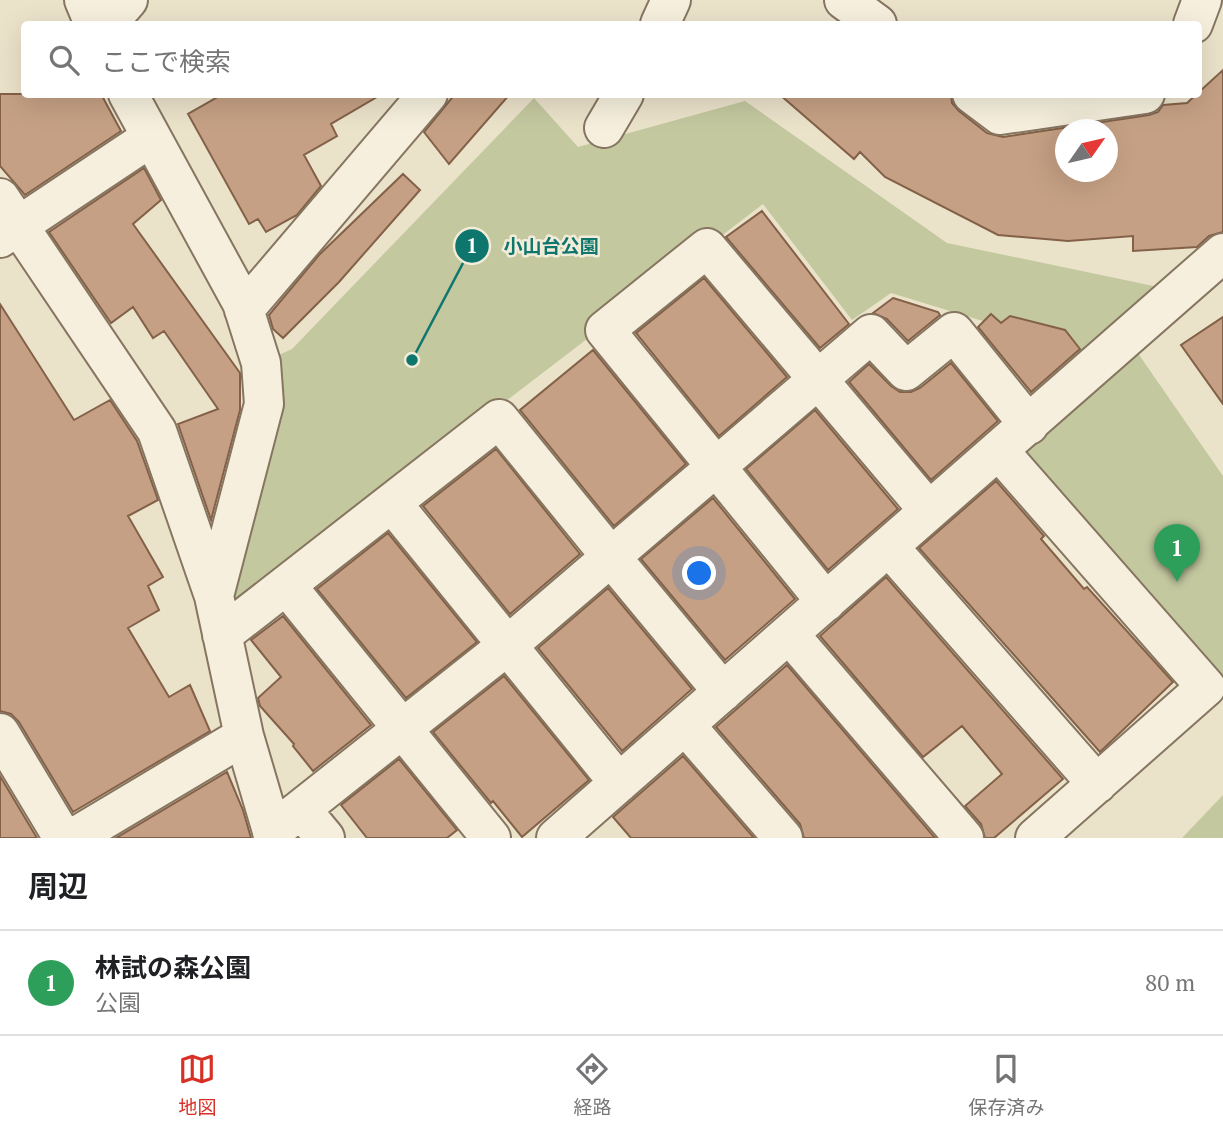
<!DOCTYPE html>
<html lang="ja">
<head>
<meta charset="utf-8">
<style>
  body { margin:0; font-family:"PT Serif","Noto Sans JP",serif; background:#f2f2f2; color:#202124 }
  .compass { position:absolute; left:1055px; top:119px; width:63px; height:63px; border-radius:50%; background:#fff; box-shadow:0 7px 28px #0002; rotate:56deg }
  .you { position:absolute; left:700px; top:574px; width:24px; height:24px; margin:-18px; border:5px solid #fff; border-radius:50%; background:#1a73e8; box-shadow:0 0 0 10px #1a73e833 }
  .badge { display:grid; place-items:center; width:46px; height:46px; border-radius:50%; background:#d93025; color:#fff; font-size:23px; font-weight:700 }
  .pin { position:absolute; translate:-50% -58px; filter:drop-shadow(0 2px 4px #0008) }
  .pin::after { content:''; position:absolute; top:37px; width:24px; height:21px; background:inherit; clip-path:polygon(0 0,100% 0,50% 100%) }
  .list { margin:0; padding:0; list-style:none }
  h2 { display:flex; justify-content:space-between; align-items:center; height:91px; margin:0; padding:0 28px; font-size:30px }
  h2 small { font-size:23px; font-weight:400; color:#757577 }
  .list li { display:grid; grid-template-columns:46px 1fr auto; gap:21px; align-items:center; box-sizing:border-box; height:105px; padding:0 28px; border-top:2px solid #e0e0e0 }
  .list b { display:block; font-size:26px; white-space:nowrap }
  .list p { margin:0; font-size:23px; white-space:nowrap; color:#757577 }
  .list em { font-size:23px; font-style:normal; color:#757577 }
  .icon { flex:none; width:38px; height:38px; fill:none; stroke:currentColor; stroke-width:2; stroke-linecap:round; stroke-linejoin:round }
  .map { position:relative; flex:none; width:1223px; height:838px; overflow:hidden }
  .search { position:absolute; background:#fff; box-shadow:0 7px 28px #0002; left:21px; right:21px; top:21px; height:77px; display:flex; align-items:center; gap:18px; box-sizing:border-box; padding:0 24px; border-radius:7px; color:#757577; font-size:26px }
  .sheet { height:196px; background:#fff }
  nav { display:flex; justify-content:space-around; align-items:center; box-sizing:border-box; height:98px; border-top:2px solid #e0e0e0; background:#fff; font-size:19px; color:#757577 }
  nav a { display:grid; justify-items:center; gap:4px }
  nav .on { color:#d93025 }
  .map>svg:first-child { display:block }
  .green { fill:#c3c89f }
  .building { fill:#c5a084; stroke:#836148; stroke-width:2; fill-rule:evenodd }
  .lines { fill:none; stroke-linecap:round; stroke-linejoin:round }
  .minor-casing { stroke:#867560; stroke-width:42 }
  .minor { stroke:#f6efdd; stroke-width:38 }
  .leader { fill:none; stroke:#0f766e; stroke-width:2.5 }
  .callout-dot { fill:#0f766e; stroke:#f3ecd9; stroke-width:2.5 }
  .mark-label { font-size:21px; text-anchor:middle; font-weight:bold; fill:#fff }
  .callout-label { font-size:19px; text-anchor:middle; font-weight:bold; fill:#0f766e; stroke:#f3ecd9; stroke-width:5; stroke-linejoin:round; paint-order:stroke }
</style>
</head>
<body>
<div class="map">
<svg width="1223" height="838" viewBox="0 0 1223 838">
  <rect width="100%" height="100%" fill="#ebe2ca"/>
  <path class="green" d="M 534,98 L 578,147 L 745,101 L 947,243 L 1168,289 L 1090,371 L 1075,349 L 891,293 L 852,320 L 763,204 L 219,621 L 261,363 L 292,349 Z
    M 1135,349 L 1223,476 L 1223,689 L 1020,454 Z
    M 1223,795 L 1223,838 L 1182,838 Z"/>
  <path class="building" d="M 1223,70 L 1223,232 L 1209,236 L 1197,247 L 1133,251 L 1133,236 L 1068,241 L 998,235 L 885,177 L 860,152 L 854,159 L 779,94 L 951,94 L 952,103 L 959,111 L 987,133 L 1003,137 L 1149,115 L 1158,112 L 1163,105 L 1187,103 ZM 1066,130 L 1108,130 L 1108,172 L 1066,172 Z
    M 0,94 L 101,94 L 121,131 L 25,195 L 0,166 Z
    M 223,94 L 382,94 L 331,124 L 337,136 L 304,155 L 321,186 L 297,215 L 266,232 L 258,219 L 249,224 L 188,114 Z
    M 455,94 L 510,94 L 449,164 L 424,132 Z
    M 144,168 L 161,200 L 133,224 L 240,373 L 240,410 L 211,520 L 178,424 L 218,409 L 164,331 L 153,338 L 133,307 L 111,323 L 49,232 Z
    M 403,174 L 420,190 L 339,282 L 283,338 L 273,329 L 269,315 L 319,255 Z
    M 762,211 L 849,324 L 820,348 L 726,237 Z
    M 704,278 L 787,377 L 719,436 L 636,333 Z
    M 893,298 L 938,312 L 940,315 L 908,341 L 887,319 L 873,313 Z
    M 0,304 L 74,420 L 110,400 L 137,441 L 158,500 L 128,516 L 163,577 L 148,586 L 159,610 L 128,628 L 169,697 L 190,685 L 210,731 L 73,812 L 19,722 L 11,714 L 0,711 Z
    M 991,314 L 1001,323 L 1010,316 L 1065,330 L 1080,349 L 1031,392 L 978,327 Z
    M 1223,317 L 1223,404 L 1181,345 Z
    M 593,350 L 686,464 L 614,526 L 520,410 Z
    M 951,363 L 998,421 L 931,480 L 849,382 L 869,364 L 891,386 L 900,392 L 911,392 L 920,388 Z
    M 815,410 L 898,509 L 828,570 L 746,469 Z
    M 496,449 L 580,554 L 510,614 L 423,506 Z
    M 996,481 L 1044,536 L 1041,539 L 1084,589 L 1087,587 L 1173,682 L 1100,752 L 919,548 Z
    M 713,498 L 795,599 L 725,660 L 641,559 Z
    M 388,533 L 477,642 L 406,698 L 317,589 Z
    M 886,577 L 1063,779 L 994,838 L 985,838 L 981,824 L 965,806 L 1002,774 L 962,726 L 923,757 L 820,636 Z
    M 608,588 L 692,689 L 622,751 L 538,648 Z
    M 283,616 L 371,725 L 313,771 L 293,746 L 294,744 L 260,706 L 258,698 L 281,677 L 251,640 Z
    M 787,665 L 935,838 L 804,838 L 800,824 L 716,727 Z
    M 504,676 L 589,780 L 522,837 L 493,801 L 491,803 L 433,732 Z
    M 683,756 L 754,838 L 631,838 L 613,817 Z
    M 399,759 L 457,830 L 447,838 L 367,838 L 341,805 Z
    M 227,772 L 243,810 L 251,838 L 116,838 Z
    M 0,776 L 37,838 L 0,838 Z"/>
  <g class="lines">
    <g class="minor-casing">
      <path id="minor" d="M 84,0 L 94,24
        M 844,0 L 877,24
        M 107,24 L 128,0
        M 660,24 L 671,0
        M 1193,24 L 1202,0
        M 128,94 L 242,303 L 261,363 L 264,404 L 214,596 L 244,736 L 274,838
        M 972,94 L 1000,115 L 1145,94
        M 604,128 L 624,94
        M 0,198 L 157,431 L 214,596
        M 0,238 L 150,138
        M 244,310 L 428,94
        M 999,451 L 1206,687 L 1035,838
        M 392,503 L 619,783
        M 889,547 L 1097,784
        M 286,585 L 491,838
        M 826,602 L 605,330 L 707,248 L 929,511
        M 789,634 L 964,838
        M 222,635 L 499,419 L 611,557 L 723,692
        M 685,725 L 783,838
        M 0,733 L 63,838
        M 301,809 L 325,838
        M 272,832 L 508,645 L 871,334 L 906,371 L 954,332 L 1029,425
        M 73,838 L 244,736
        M 556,838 L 1223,253"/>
    </g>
    <use href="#minor" class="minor"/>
  </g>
  <path class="leader" d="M412 360L472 246"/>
  <g class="callout-dot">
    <circle cx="412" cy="360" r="7"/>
    <circle cx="472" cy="246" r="18"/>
  </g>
  <g class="mark-label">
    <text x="472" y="253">1</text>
  </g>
  <g class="callout-label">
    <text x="551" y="253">小山台公園</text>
  </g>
</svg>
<svg class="compass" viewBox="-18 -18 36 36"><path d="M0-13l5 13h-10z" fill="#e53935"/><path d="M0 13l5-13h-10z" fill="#757577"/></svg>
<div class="you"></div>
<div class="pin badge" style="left:1177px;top:582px;background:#2e9e5b">1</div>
<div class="search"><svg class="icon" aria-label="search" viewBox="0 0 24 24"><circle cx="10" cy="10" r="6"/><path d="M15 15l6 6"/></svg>ここで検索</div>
</div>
<section class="sheet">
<h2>周辺<small></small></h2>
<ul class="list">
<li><span class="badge" style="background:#2e9e5b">1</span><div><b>林試の森公園</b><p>公園</p></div><em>80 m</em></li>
</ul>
</section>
<nav>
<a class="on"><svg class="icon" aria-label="map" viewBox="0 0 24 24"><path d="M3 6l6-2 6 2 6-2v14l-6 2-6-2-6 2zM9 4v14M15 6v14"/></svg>地図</a>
<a><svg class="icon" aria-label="directions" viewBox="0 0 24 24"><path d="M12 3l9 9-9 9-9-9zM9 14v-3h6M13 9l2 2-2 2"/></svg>経路</a>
<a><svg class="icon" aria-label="saved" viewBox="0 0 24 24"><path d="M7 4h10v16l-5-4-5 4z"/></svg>保存済み</a>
</nav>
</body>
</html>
